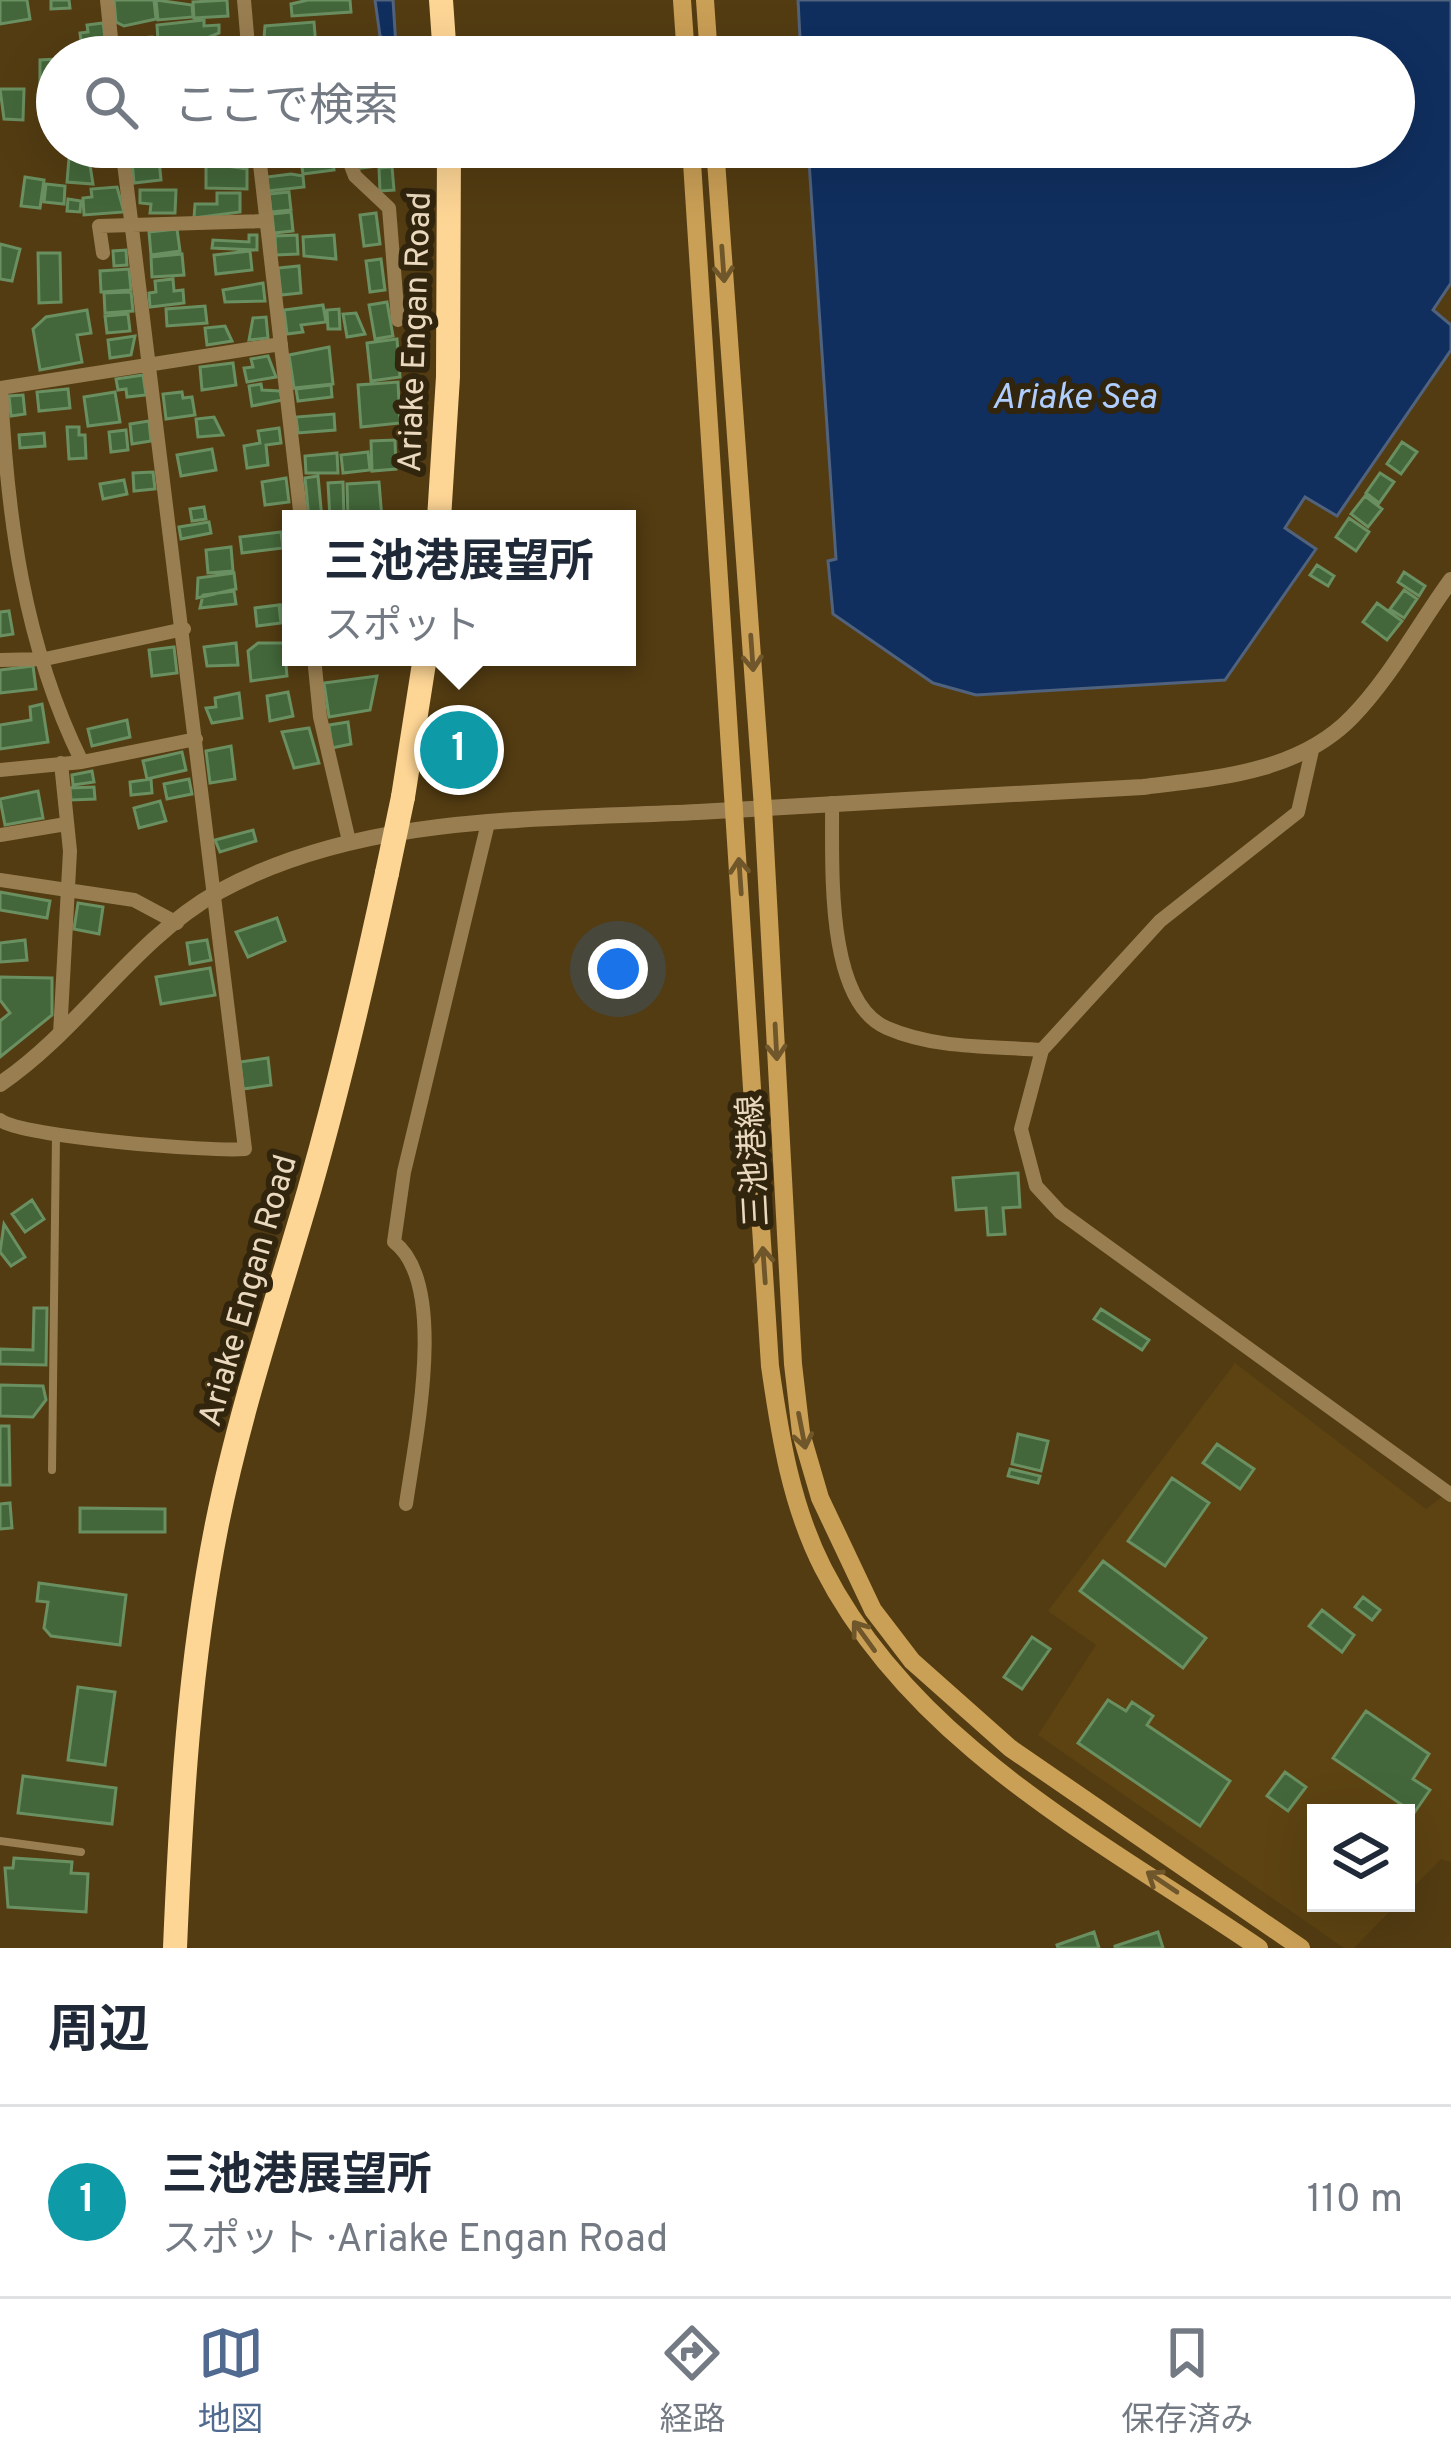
<!DOCTYPE html>
<html lang="ja">
<head>
<meta charset="utf-8">
<style>
  body { margin:0; font-family:Overpass,"Noto Sans JP",sans-serif; background:#f2f2f3; color:#1f2937 }
  .controls { position:absolute; right:36px; bottom:36px; display:grid; overflow:hidden; border-radius:0px; box-shadow:0 12px 48px #0002 }
  .controls button { width:108px; height:108px; display:grid; place-items:center; padding:0; border:0; border-bottom:3px solid #e0e1e3; background:#fff; color:#1f2937; font:60px sans-serif }
  .you { position:absolute; left:618px; top:969px; width:42px; height:42px; margin:-30px; border:9px solid #fff; border-radius:50%; background:#1a73e8; box-shadow:0 0 0 18px #1a73e833 }
  .badge { display:grid; place-items:center; width:78px; height:78px; border-radius:50%; background:#506a90; color:#fff; font-size:39px; font-weight:700 }
  .pin { position:absolute; translate:-50% -50%; border:6px solid #fff; box-shadow:0 3px 12px #0006 }
  .popup { position:absolute; left:282px; top:510px; width:354px; height:156px; box-sizing:border-box; display:grid; place-content:center; border-radius:0px; background:#fff; filter:drop-shadow(0 3px 9px #0005); font-size:39px; white-space:nowrap; color:#747a83 }
  .popup b { font-size:45px; color:#1f2937 }
  .popup::after { content:''; position:absolute; left:50%; top:100%; margin-left:-24px; border:24px solid transparent; border-top-color:#fff }
  .list { margin:0; padding:0; list-style:none }
  h2 { display:flex; justify-content:space-between; align-items:center; height:156px; margin:0; padding:0 48px; font-size:51px }
  h2 small { font-size:39px; font-weight:400; color:#747a83 }
  .list li { display:grid; grid-template-columns:78px 1fr auto; gap:36px; align-items:center; box-sizing:border-box; height:192px; padding:0 48px; border-top:3px solid #e0e1e3 }
  .list b { display:block; font-size:45px; white-space:nowrap }
  .list p { margin:0; font-size:39px; white-space:nowrap; color:#747a83 }
  .list em { font-size:39px; font-style:normal; color:#747a83 }
  .icon { flex:none; width:66px; height:66px; fill:none; stroke:currentColor; stroke-width:2; stroke-linecap:round; stroke-linejoin:round }
  .map { position:relative; flex:none; width:1451px; height:1948px; overflow:hidden }
  .search { position:absolute; background:#fff; box-shadow:0 12px 48px #0002; left:36px; right:36px; top:36px; height:132px; display:flex; align-items:center; gap:30px; box-sizing:border-box; padding:0 42px; border-radius:66px; color:#747a83; font-size:45px }
  .sheet { height:348px; background:#fff }
  nav { display:flex; justify-content:space-around; align-items:center; box-sizing:border-box; height:168px; border-top:3px solid #e0e1e3; background:#fff; font-size:33px; color:#747a83 }
  nav a { display:grid; justify-items:center; gap:6px }
  nav .on { color:#506a90 }
  .map>svg:first-child { display:block }
  .built { fill:#5d4312 }
  .water { fill:#102f5f; stroke:#51627c; stroke-width:3 }
  .building { fill:#43673a; stroke:#6a8f60; stroke-width:3 }
  .lines { fill:none; stroke-linecap:round; stroke-linejoin:round }
  .service { stroke:#997e51; stroke-width:8 }
  .minor { stroke:#997e51; stroke-width:14 }
  .tertiary { stroke:#997e51; stroke-width:16 }
  .secondary { stroke:#ca9f56; stroke-width:18 }
  .motorway { stroke:#fdd595; stroke-width:24 }
  .motorway-bridge { stroke:#fdd595; stroke-width:24 }
  .oneway { stroke:#6f562b }
  .labels { text-anchor:middle; stroke-width:12; stroke-linejoin:round; paint-order:stroke }
  .street-label { font-size:33px; fill:#ead9be; stroke:#32250e }
  .water-label { font-size:36px; font-style:italic; fill:#afcdfd; stroke:#32250e }
</style>
</head>
<body>
<div class="map">
<svg width="1451" height="1948" viewBox="0 0 1451 1948">
  <rect width="100%" height="100%" fill="#533c12"/>
  <path class="built" d="M 1235,1363 L 1426,1509 L 1451,1490 L 1451,1862 L 1441,1859 L 1406,1895 L 1406,1813 L 1316,1813 L 1316,1903 L 1398,1903 L 1354,1948 L 1344,1948 L 1038,1735 L 1096,1645 L 1048,1611 Z"/>
  <path class="water" d="M 375,0 L 393,0 L 396,46 L 380,36 Z
    M 798,0 L 1451,0 L 1451,283 L 1433,310 L 1451,325 L 1451,350 L 1337,516 L 1305,497 L 1285,528 L 1316,549 L 1225,680 L 976,695 L 933,683 L 833,614 L 828,561 L 836,559 L 808,147 L 1394,147 L 1394,57 L 801,57 Z"/>
  <path class="building" d="M 0,0 L 27,0 L 30,19 L 0,24 Z
    M 51,0 L 69,0 L 70,8 L 51,9 Z
    M 114,0 L 154,0 L 156,19 L 124,26 L 116,22 Z
    M 156,0 L 192,5 L 193,17 L 158,20 Z
    M 227,0 L 228,16 L 194,18 L 193,2 Z
    M 308,0 L 350,0 L 351,12 L 292,16 L 291,4 Z
    M 204,20 L 204,26 L 219,25 L 219,33 L 193,44 L 158,40 L 157,25 Z
    M 314,22 L 316,47 L 263,51 L 265,26 Z
    M 103,23 L 106,46 L 82,49 L 80,33 L 88,32 L 87,25 Z
    M 152,37 L 154,54 L 127,57 L 126,39 Z
    M 350,41 L 351,57 L 323,57 L 321,43 Z
    M 57,59 L 57,99 L 40,99 L 40,60 Z
    M 0,89 L 24,89 L 23,120 L 4,119 Z
    M 262,147 L 294,147 L 295,149 L 286,151 L 287,157 L 264,161 Z
    M 331,147 L 334,170 L 303,174 L 299,148 Z
    M 392,147 L 394,164 L 361,168 L 359,149 Z
    M 158,149 L 161,180 L 134,183 L 132,161 Z
    M 69,158 L 89,159 L 93,184 L 67,182 Z
    M 206,163 L 247,169 L 247,189 L 206,188 Z
    M 392,167 L 394,190 L 380,191 L 379,168 Z
    M 291,174 L 303,176 L 304,187 L 268,191 L 267,177 Z
    M 25,177 L 44,180 L 40,208 L 21,206 Z
    M 46,184 L 65,186 L 64,204 L 44,202 Z
    M 117,187 L 124,212 L 84,215 L 83,198 L 92,197 L 91,189 Z
    M 140,190 L 176,190 L 175,213 L 150,213 L 151,204 L 140,203 Z
    M 289,192 L 291,210 L 271,212 L 269,194 Z
    M 217,193 L 240,193 L 240,212 L 194,218 L 195,204 L 217,204 Z
    M 68,199 L 81,201 L 80,212 L 67,211 Z
    M 291,212 L 293,231 L 274,233 L 272,214 Z
    M 376,213 L 380,244 L 364,246 L 360,215 Z
    M 177,229 L 180,251 L 151,255 L 149,232 Z
    M 249,235 L 257,235 L 257,250 L 212,248 L 213,240 L 249,242 Z
    M 297,235 L 298,254 L 276,255 L 275,236 Z
    M 334,235 L 336,259 L 304,256 L 303,237 Z
    M 0,244 L 20,249 L 12,281 L 0,279 Z
    M 126,250 L 127,265 L 114,266 L 113,251 Z
    M 250,251 L 252,270 L 216,274 L 214,255 Z
    M 38,253 L 60,253 L 61,302 L 39,303 Z
    M 182,254 L 184,275 L 152,277 L 151,257 Z
    M 381,259 L 385,290 L 370,292 L 366,261 Z
    M 299,266 L 301,293 L 281,295 L 278,268 Z
    M 129,269 L 131,290 L 101,292 L 100,271 Z
    M 173,279 L 174,291 L 183,290 L 184,303 L 150,307 L 149,293 L 156,292 L 155,281 Z
    M 263,283 L 265,301 L 225,302 L 223,290 Z
    M 131,292 L 133,311 L 105,313 L 104,293 Z
    M 387,302 L 393,336 L 375,339 L 369,305 Z
    M 323,305 L 326,322 L 301,325 L 303,332 L 287,334 L 284,310 Z
    M 205,306 L 207,323 L 167,326 L 166,309 Z
    M 339,309 L 340,329 L 328,329 L 327,310 Z
    M 87,310 L 91,333 L 77,335 L 82,362 L 40,370 L 33,329 L 46,317 Z
    M 356,313 L 365,334 L 347,337 L 343,314 Z
    M 128,314 L 130,331 L 107,333 L 105,316 Z
    M 266,317 L 268,338 L 249,340 L 253,318 Z
    M 225,326 L 232,341 L 207,345 L 205,328 Z
    M 135,336 L 131,355 L 110,358 L 108,340 Z
    M 397,339 L 400,377 L 371,381 L 367,343 Z
    M 329,347 L 333,384 L 294,388 L 289,355 Z
    M 268,356 L 276,377 L 247,382 L 244,368 L 253,367 L 251,359 Z
    M 233,363 L 236,385 L 202,390 L 200,367 Z
    M 143,375 L 146,395 L 127,397 L 126,389 L 118,390 L 116,379 Z
    M 398,382 L 400,423 L 361,427 L 358,385 Z
    M 261,384 L 262,390 L 280,391 L 282,400 L 252,406 L 249,386 Z
    M 331,385 L 332,397 L 298,401 L 296,389 Z
    M 68,389 L 70,408 L 39,411 L 37,392 Z
    M 115,392 L 120,422 L 88,426 L 84,397 Z
    M 182,392 L 183,398 L 192,397 L 195,415 L 166,419 L 163,394 Z
    M 23,395 L 25,414 L 11,416 L 9,396 Z
    M 334,414 L 335,430 L 298,433 L 296,417 Z
    M 214,417 L 223,435 L 198,437 L 196,419 Z
    M 149,421 L 151,441 L 132,444 L 130,424 Z
    M 67,427 L 79,427 L 79,435 L 85,435 L 86,458 L 69,459 Z
    M 279,428 L 281,443 L 266,445 L 268,465 L 247,468 L 244,446 L 260,443 L 258,431 Z
    M 126,430 L 128,450 L 111,452 L 109,432 Z
    M 44,433 L 45,446 L 20,448 L 19,435 Z
    M 395,440 L 396,469 L 372,471 L 371,441 Z
    M 1402,442 L 1417,452 L 1401,474 L 1387,464 Z
    M 212,449 L 216,470 L 181,476 L 177,455 Z
    M 368,452 L 370,470 L 343,473 L 341,455 Z
    M 337,453 L 338,473 L 306,473 L 305,456 Z
    M 153,472 L 155,489 L 134,491 L 133,473 Z
    M 1380,473 L 1394,482 L 1379,503 L 1366,493 Z
    M 318,476 L 322,519 L 309,519 L 305,478 Z
    M 286,478 L 289,502 L 265,505 L 262,482 Z
    M 124,480 L 127,494 L 103,499 L 100,484 Z
    M 343,482 L 344,519 L 330,519 L 328,483 Z
    M 379,482 L 382,519 L 348,519 L 347,484 Z
    M 1365,496 L 1382,509 L 1368,527 L 1351,514 Z
    M 204,507 L 206,519 L 192,521 L 190,509 Z
    M 1349,518 L 1369,532 L 1356,551 L 1336,537 Z
    M 209,522 L 211,533 L 181,539 L 179,527 Z
    M 281,532 L 283,548 L 242,553 L 240,537 Z
    M 231,547 L 233,571 L 208,573 L 206,550 Z
    M 1317,565 L 1334,576 L 1328,586 L 1310,575 Z
    M 1404,572 L 1425,586 L 1419,596 L 1398,582 Z
    M 234,573 L 236,589 L 197,598 L 198,578 Z
    M 1404,590 L 1417,599 L 1404,618 L 1390,609 Z
    M 234,591 L 236,604 L 200,608 L 203,595 Z
    M 1377,603 L 1402,621 L 1387,640 L 1363,622 Z
    M 291,604 L 291,621 L 282,622 L 280,605 Z
    M 279,605 L 281,623 L 257,626 L 255,608 Z
    M 9,611 L 13,634 L 0,636 L 0,612 Z
    M 236,643 L 238,665 L 207,666 L 204,647 Z
    M 258,643 L 284,643 L 287,676 L 251,681 L 248,651 Z
    M 174,647 L 177,673 L 152,676 L 149,650 Z
    M 33,666 L 36,689 L 0,693 L 0,670 Z
    M 377,676 L 370,710 L 329,717 L 324,683 Z
    M 288,692 L 293,716 L 270,721 L 267,696 Z
    M 239,693 L 242,718 L 212,723 L 206,708 L 216,707 L 215,698 Z
    M 42,704 L 48,742 L 0,749 L 0,725 L 31,720 L 30,707 Z
    M 127,720 L 130,737 L 92,746 L 88,729 Z
    M 348,722 L 351,744 L 332,748 L 329,725 Z
    M 309,728 L 319,763 L 294,768 L 282,732 Z
    M 231,746 L 235,779 L 210,783 L 206,751 Z
    M 182,752 L 186,770 L 147,779 L 143,761 Z
    M 92,771 L 94,782 L 73,785 L 72,775 Z
    M 151,779 L 152,793 L 131,795 L 130,782 Z
    M 189,779 L 192,794 L 167,799 L 164,784 Z
    M 94,787 L 95,799 L 71,800 L 70,788 Z
    M 38,791 L 43,818 L 5,825 L 0,799 Z
    M 160,801 L 166,821 L 139,828 L 134,808 Z
    M 253,830 L 256,841 L 220,852 L 215,840 Z
    M 0,892 L 50,901 L 47,918 L 0,910 Z
    M 78,903 L 103,907 L 99,934 L 74,929 Z
    M 277,918 L 285,941 L 248,957 L 236,932 Z
    M 25,940 L 27,960 L 0,962 L 0,943 Z
    M 207,940 L 211,960 L 190,964 L 187,943 Z
    M 210,968 L 215,995 L 161,1004 L 156,977 Z
    M 0,977 L 52,978 L 52,1015 L 0,1057 L 0,1021 L 10,1013 L 0,1000 Z
    M 268,1058 L 271,1085 L 243,1089 L 240,1062 Z
    M 1018,1173 L 1020,1207 L 1003,1208 L 1005,1234 L 988,1235 L 986,1208 L 956,1210 L 953,1178 Z
    M 32,1200 L 44,1219 L 25,1232 L 12,1214 Z
    M 4,1224 L 25,1257 L 11,1266 L 0,1252 Z
    M 34,1308 L 47,1308 L 46,1365 L 0,1364 L 0,1349 L 33,1350 Z
    M 1101,1309 L 1149,1340 L 1142,1350 L 1094,1319 Z
    M 0,1385 L 43,1386 L 46,1400 L 33,1417 L 0,1416 Z
    M 0,1426 L 9,1426 L 10,1485 L 0,1485 Z
    M 1018,1434 L 1048,1441 L 1041,1471 L 1012,1464 Z
    M 1217,1444 L 1254,1469 L 1240,1489 L 1203,1463 Z
    M 1010,1469 L 1040,1476 L 1038,1483 L 1008,1476 Z
    M 1172,1478 L 1209,1503 L 1165,1566 L 1128,1541 Z
    M 10,1503 L 12,1528 L 0,1529 L 0,1504 Z
    M 80,1508 L 165,1509 L 165,1532 L 80,1532 Z
    M 1103,1561 L 1206,1638 L 1183,1668 L 1080,1591 Z
    M 39,1583 L 126,1595 L 120,1645 L 51,1636 L 44,1628 L 48,1602 L 37,1601 Z
    M 1363,1597 L 1380,1610 L 1372,1620 L 1355,1607 Z
    M 1322,1610 L 1354,1635 L 1342,1652 L 1309,1626 Z
    M 1032,1637 L 1050,1649 L 1022,1689 L 1004,1677 Z
    M 78,1687 L 115,1692 L 105,1765 L 68,1760 Z
    M 1108,1700 L 1126,1711 L 1132,1702 L 1153,1716 L 1147,1725 L 1230,1781 L 1200,1826 L 1078,1743 Z
    M 1366,1711 L 1429,1754 L 1413,1779 L 1430,1790 L 1414,1813 L 1333,1758 Z
    M 1285,1772 L 1306,1787 L 1288,1811 L 1267,1796 Z
    M 23,1776 L 116,1788 L 112,1824 L 18,1813 Z
    M 14,1858 L 72,1862 L 71,1873 L 88,1874 L 86,1912 L 8,1907 L 5,1868 L 13,1868 Z
    M 1094,1932 L 1099,1948 L 1058,1948 L 1057,1945 Z
    M 1158,1932 L 1163,1948 L 1115,1948 L 1115,1946 Z"/>
  <g class="lines">
    <path class="service" d="M 52,1470 L 56,1135
      M 0,1841 L 81,1852"/>
    <path class="minor" d="M 107,0 L 113,57
      M 244,0 L 249,57
      M 258,147 L 301,519
      M 344,147 L 355,176 L 389,208 L 398,320
      M 103,253 L 99,226 L 266,221
      M 0,388 L 281,344
      M 1,388 C 7,517 24,645 82,762
      M 314,657 L 320,717 L 349,841
      M 0,660 L 45,659 L 184,629
      M 1313,746 L 1298,812 L 1160,921 L 1042,1050 L 1021,1129 L 1036,1186 L 1060,1212 L 1451,1495
      M 0,770 L 82,762 L 196,739
      M 832,803 C 833,860 824,1001 887,1028 C 935,1049 991,1046 1042,1050
      M 0,835 L 66,824
      M 0,880 L 134,900 L 177,923
      M 60,1034 L 70,851 L 61,763
      M 0,1120 C 22,1137 211,1152 245,1149 L 122,147
      M 406,1504 C 415,1440 449,1284 394,1242 L 404,1172 L 488,823"/>
    <path class="tertiary" d="M 0,1084 C 80,1030 133,940 218,892 C 362,813 539,820 698,812 C 846,803 995,795 1143,787 C 1215,778 1298,773 1352,717 C 1390,678 1419,624 1451,580"/>
    <path class="secondary" d="M 682,0 L 686,57
      M 705,0 L 709,57
      M 691,147 L 770,1366 C 780,1436 791,1505 823,1568 C 913,1745 1101,1840 1259,1948
      M 715,147 L 763,808 L 793,1364 L 801,1433 L 820,1498 L 873,1610 L 912,1661 L 1010,1748 L 1301,1948"/>
    <path class="motorway" d="M 441,0 L 445,57
      M 439,519 L 448,377 L 449,147
      M 403,797 L 425,657
      M 175,1948 C 181,1805 189,1665 217,1524 C 240,1410 277,1301 309,1191 C 339,1086 364,980 387,873"/>
    <path class="motorway-bridge" d="M 387,873 L 403,797"/>
  </g>
  <defs><path id="oneway-shaft" d="M-6 0H5M1.5-3L5.5 0L1.5 3" fill="none" stroke-width="1.6" stroke-linecap="round" stroke-linejoin="round" transform="scale(3)"/></defs>
  <g class="oneway">
    <use href="#oneway-shaft" transform="translate(723 264) rotate(86)"/>
    <use href="#oneway-shaft" transform="translate(752 653) rotate(86)"/>
    <use href="#oneway-shaft" transform="translate(740 876) rotate(-94)"/>
    <use href="#oneway-shaft" transform="translate(776 1042) rotate(87)"/>
    <use href="#oneway-shaft" transform="translate(764 1265) rotate(-94)"/>
    <use href="#oneway-shaft" transform="translate(802 1431) rotate(79)"/>
    <use href="#oneway-shaft" transform="translate(864 1636) rotate(-126)"/>
    <use href="#oneway-shaft" transform="translate(1162 1882) rotate(-146)"/>
  </g>
  <g class="labels">
    <g class="street-label">
      <text transform="translate(413 332) rotate(-88)" y="12">Ariake Engan Road</text>
      <text transform="translate(752 1161) rotate(-93)" y="12">三池港線</text>
      <text transform="translate(246 1290) rotate(-74)" y="12">Ariake Engan Road</text>
    </g>
    <g class="water-label">
      <text x="1074" y="408">Ariake Sea</text>
    </g>
  </g>
</svg>
<div class="controls">
<button><svg class="icon" aria-label="layers" viewBox="0 0 24 24"><path d="M12 4l9 5-9 5-9-5zM3 14l9 5 9-5"/></svg></button>
</div>
<div class="you"></div>
<div class="pin badge" style="left:459px;top:750px;background:#0f9aa8">1</div>
<div class="popup"><b>三池港展望所</b>スポット</div>
<div class="search"><svg class="icon" aria-label="search" viewBox="0 0 24 24"><circle cx="10" cy="10" r="6"/><path d="M15 15l6 6"/></svg>ここで検索</div>
</div>
<section class="sheet">
<h2>周辺<small></small></h2>
<ul class="list">
<li><span class="badge" style="background:#0f9aa8">1</span><div><b>三池港展望所</b><p>スポット · Ariake Engan Road</p></div><em>110 m</em></li>
</ul>
</section>
<nav>
<a class="on"><svg class="icon" aria-label="map" viewBox="0 0 24 24"><path d="M3 6l6-2 6 2 6-2v14l-6 2-6-2-6 2zM9 4v14M15 6v14"/></svg>地図</a>
<a><svg class="icon" aria-label="directions" viewBox="0 0 24 24"><path d="M12 3l9 9-9 9-9-9zM9 14v-3h6M13 9l2 2-2 2"/></svg>経路</a>
<a><svg class="icon" aria-label="saved" viewBox="0 0 24 24"><path d="M7 4h10v16l-5-4-5 4z"/></svg>保存済み</a>
</nav>
</body>
</html>
